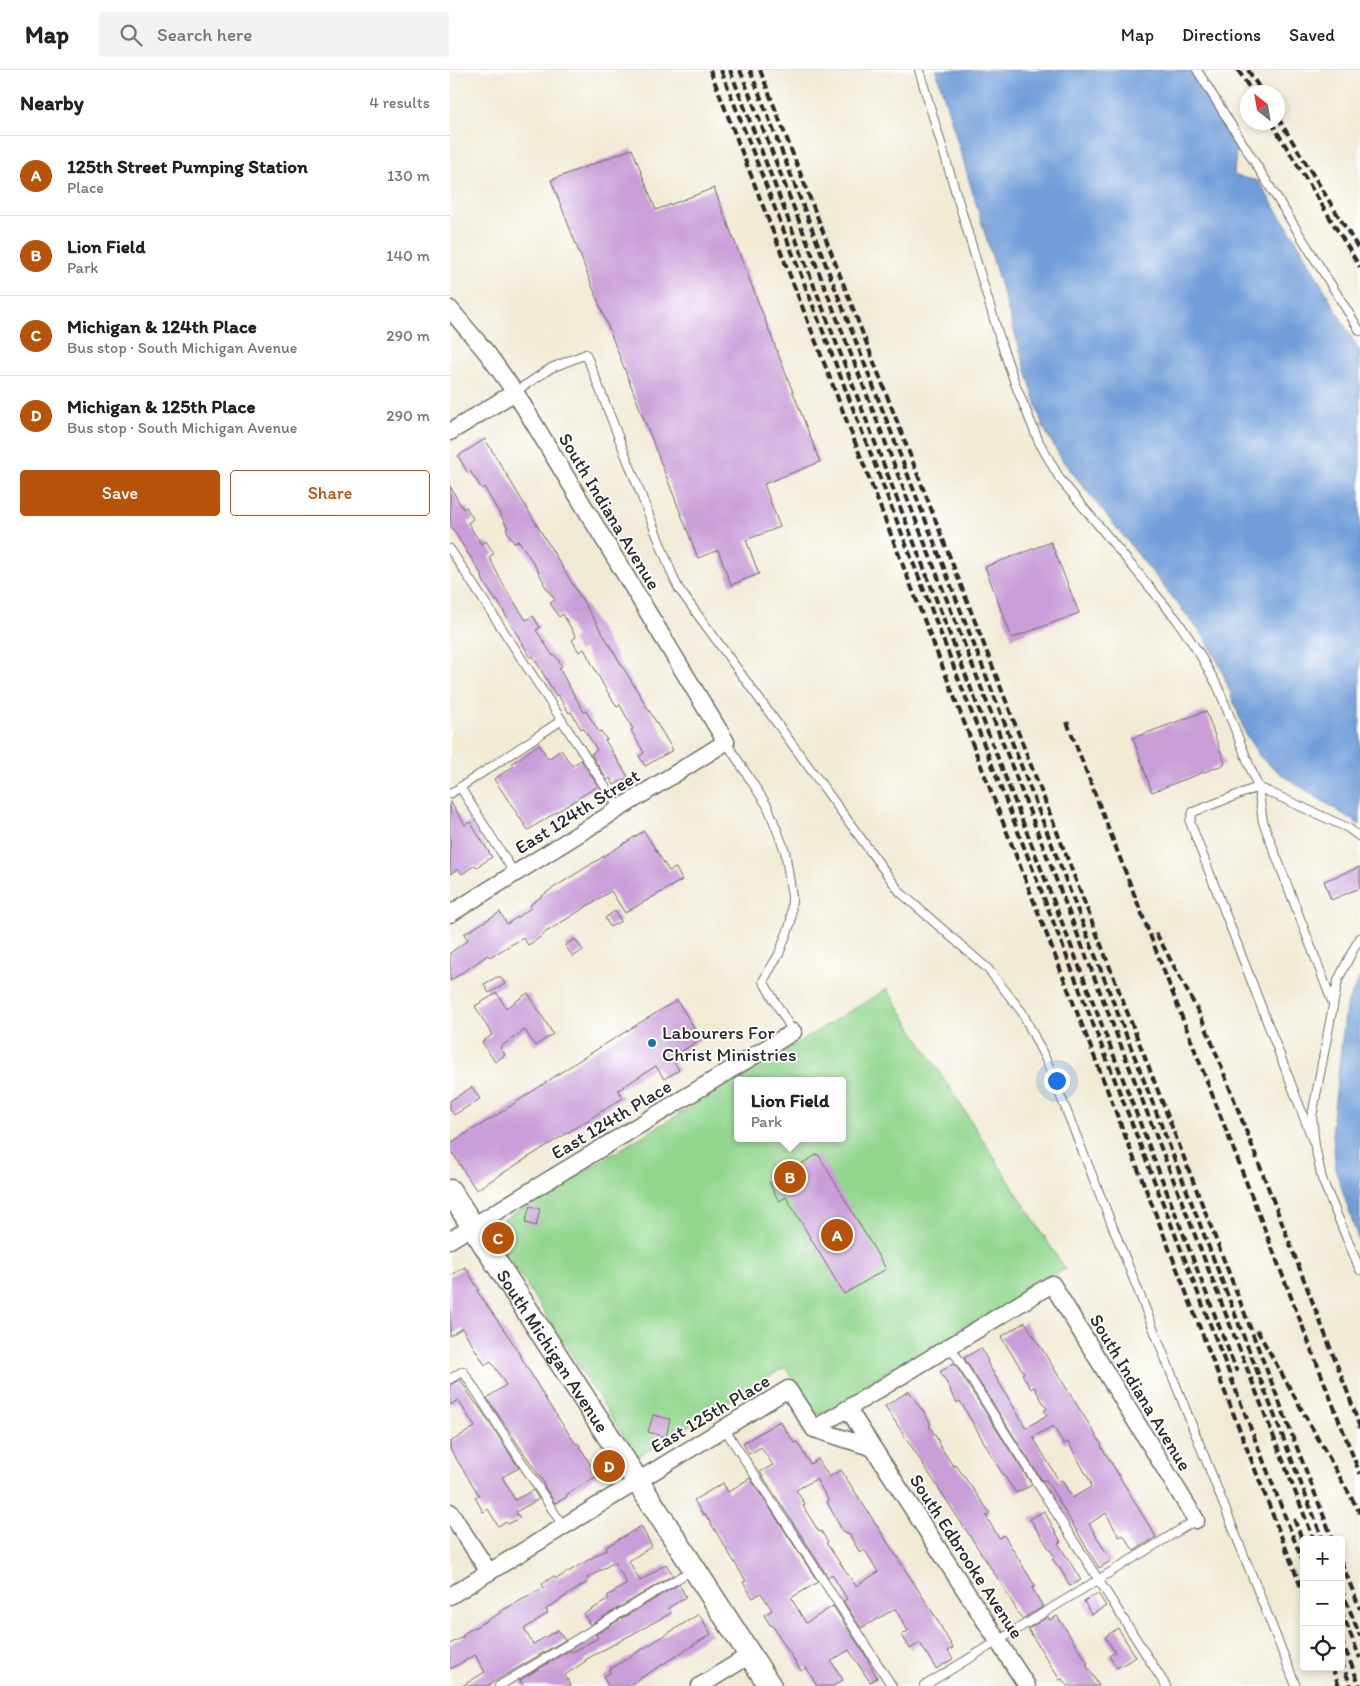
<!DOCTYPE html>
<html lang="en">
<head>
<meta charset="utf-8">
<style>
  body { margin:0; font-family:Itim,sans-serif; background:#f2f2f2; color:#222 }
  .controls { position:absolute; right:15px; bottom:15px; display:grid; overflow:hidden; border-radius:5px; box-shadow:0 2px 8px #0003 }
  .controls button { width:45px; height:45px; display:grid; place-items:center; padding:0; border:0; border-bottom:1px solid #e0e0e0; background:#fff; color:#222; font:25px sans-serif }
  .compass { position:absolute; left:790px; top:15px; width:45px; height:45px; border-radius:50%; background:#fff; box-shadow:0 2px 8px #0003; rotate:329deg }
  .you { position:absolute; left:606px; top:1010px; width:18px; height:18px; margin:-12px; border:4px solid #fff; border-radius:50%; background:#1a73e8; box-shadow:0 0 0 8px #1a73e833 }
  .badge { display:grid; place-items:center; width:32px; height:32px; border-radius:50%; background:#b45309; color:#fff; font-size:16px; font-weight:700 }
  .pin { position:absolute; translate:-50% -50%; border:2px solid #fff; box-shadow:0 1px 5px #0006 }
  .popup { position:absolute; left:284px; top:1007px; width:112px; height:65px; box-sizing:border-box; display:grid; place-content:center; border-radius:5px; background:#fff; filter:drop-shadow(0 1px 4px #0005); font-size:16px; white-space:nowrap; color:#767676 }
  .popup b { font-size:19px; color:#222 }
  .popup::after { content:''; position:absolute; left:50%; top:100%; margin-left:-10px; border:10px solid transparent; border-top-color:#fff }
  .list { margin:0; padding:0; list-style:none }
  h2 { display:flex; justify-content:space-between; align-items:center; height:65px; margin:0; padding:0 20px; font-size:21px }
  h2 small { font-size:16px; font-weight:400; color:#767676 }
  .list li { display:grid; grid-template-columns:32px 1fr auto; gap:15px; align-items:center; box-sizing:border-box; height:80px; padding:0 20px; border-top:1px solid #e0e0e0 }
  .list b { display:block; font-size:19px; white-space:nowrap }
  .list p { margin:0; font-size:16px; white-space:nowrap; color:#767676 }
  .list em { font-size:16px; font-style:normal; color:#767676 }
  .actions { display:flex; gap:10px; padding:15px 20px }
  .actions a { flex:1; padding:11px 0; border:1px solid #b45309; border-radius:5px; text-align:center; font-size:18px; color:#b45309 }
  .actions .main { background:#b45309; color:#fff }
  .icon { flex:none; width:28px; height:28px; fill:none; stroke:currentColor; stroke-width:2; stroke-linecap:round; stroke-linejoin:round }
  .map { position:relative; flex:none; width:910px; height:1616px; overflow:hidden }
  header { display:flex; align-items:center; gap:30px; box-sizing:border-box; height:70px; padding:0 25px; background:#fff; border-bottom:1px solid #e0e0e0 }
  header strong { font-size:24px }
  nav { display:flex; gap:28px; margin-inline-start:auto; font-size:18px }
  .search { width:350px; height:45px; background:#f2f2f2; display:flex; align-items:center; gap:12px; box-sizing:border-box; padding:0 18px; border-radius:5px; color:#767676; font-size:19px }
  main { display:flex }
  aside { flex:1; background:#fff }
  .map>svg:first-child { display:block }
  .green { fill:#93d78f; stroke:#5f815d; fill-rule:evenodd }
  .water { fill:#719ed9; stroke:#4e6482 }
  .building { fill:#c99dd8; fill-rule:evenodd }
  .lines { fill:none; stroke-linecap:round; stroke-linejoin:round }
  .lane-casing { stroke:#706e67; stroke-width:10 }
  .street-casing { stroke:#706e67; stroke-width:19 }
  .secondary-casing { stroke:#706e67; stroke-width:25 }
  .lane { stroke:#fff; stroke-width:8 }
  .street { stroke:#fff; stroke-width:16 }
  .secondary { stroke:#fff; stroke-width:22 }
  .rail { stroke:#2b2b2b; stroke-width:4; stroke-dasharray:8 4; stroke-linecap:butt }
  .poi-dot { fill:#1f6fb2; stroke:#fff; stroke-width:2 }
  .labels { text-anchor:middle; stroke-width:4; stroke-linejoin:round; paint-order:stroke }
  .street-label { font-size:19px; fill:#2b2b2b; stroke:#fff }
  .poi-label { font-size:19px; fill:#2b2b2b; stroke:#fff; text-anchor:start }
</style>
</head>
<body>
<header>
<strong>Map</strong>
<div class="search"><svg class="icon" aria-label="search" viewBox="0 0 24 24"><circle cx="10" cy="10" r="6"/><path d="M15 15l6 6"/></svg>Search here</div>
<nav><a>Map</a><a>Directions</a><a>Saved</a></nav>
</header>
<main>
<aside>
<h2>Nearby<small>4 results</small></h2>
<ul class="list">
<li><span class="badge">A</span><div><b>125th Street Pumping Station</b><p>Place</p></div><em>130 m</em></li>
<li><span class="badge">B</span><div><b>Lion Field</b><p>Park</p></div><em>140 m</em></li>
<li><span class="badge">C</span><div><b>Michigan &amp; 124th Place</b><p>Bus stop · South Michigan Avenue</p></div><em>290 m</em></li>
<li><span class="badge">D</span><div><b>Michigan &amp; 125th Place</b><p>Bus stop · South Michigan Avenue</p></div><em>290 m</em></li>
</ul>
<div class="actions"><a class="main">Save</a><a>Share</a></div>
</aside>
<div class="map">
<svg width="910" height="1616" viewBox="0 0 910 1616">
  <rect width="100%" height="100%" fill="#fff"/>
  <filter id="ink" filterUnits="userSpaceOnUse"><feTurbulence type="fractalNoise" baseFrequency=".02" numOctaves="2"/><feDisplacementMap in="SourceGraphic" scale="10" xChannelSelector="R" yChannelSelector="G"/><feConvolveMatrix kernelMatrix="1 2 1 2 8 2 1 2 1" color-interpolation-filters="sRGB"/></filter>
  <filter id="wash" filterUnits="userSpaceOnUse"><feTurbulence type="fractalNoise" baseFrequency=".0096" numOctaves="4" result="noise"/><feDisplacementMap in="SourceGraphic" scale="20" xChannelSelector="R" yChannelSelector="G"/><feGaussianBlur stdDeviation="1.12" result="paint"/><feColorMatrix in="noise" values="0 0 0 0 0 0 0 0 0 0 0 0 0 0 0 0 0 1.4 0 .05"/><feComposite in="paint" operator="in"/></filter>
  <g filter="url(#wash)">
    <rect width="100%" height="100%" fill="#f1ebd6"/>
    <path class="green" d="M 437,919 L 615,1199 L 377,1343 L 366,1344 L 363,1342 L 335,1297 L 187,1387 L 44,1164 L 43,1158 L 48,1153 ZM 288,1011 L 392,1011 L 392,1068 L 288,1068 Z"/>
    <path class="water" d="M 486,0 L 739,0 L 787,73 L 784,103 L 786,106 L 808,111 L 846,170 L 910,282 L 910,755 L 832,705 L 810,687 L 796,665 L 771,598 L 755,568 L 612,390 L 593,357 Z
      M 910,906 L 910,1175 L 886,1101 L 882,1055 L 896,936 Z"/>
    <g id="blocks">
      <path class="building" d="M 182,79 L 206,140 L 264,118 L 370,392 L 314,414 L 330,457 L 296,470 L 309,504 L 281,515 L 268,480 L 248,488 L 101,110 Z
        M 35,369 L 223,680 L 195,696 L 189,686 L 194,683 L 181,660 L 183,659 L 170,635 L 167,637 L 155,618 L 134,579 L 129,582 L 122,570 L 126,567 L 113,544 L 109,547 L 100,533 L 105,530 L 93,513 L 94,512 L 84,494 L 69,471 L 64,473 L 56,459 L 58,458 L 34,417 L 32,419 L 20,401 L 18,403 L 8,386 Z
        M 0,416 L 13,439 L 16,437 L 23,449 L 18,453 L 31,474 L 36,471 L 44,484 L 39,487 L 55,518 L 76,550 L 83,546 L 90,558 L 86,560 L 103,586 L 105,585 L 112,596 L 109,598 L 120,618 L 134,642 L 136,641 L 149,662 L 151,661 L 157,670 L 155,670 L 178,707 L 164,715 L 160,708 L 157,710 L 141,684 L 147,680 L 133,658 L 131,659 L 121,642 L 119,643 L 108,625 L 106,626 L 83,586 L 81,588 L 74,576 L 47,530 L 46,531 L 35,514 L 32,508 L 33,507 L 0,455 Z
        M 601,472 L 629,543 L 562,568 L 535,497 Z
        M 756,641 L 775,694 L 702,722 L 683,668 Z
        M 89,674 L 98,689 L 111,680 L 122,696 L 131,690 L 148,716 L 78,760 L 44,709 L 64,696 L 62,693 Z
        M 0,731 L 15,755 L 20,752 L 42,787 L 27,797 L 25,795 L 12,804 L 8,799 L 0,804 Z
        M 194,761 L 219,801 L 226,798 L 232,810 L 175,843 L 161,821 L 93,864 L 94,865 L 78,875 L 73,868 L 40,887 L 38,885 L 0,911 L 0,883 L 18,870 L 14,864 L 50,842 L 57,854 L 81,838 L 80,835 L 100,820 Z
        M 910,797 L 910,818 L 881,830 L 874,811 Z
        M 165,841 L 171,851 L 160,857 L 155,848 Z
        M 125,869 L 133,880 L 123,887 L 115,875 Z
        M 47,907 L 51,907 L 55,914 L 39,923 L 34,914 Z
        M 47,923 L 56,938 L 78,923 L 103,964 L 85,976 L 75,960 L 50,977 L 55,985 L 45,992 L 32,972 L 42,965 L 25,936 Z
        M 227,930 L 251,969 L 221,988 L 229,1000 L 214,1009 L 206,996 L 168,1020 L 173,1028 L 26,1120 L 0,1079 L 0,1073 L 44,1047 L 128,991 Z
        M 22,1017 L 30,1029 L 4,1045 L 0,1039 L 0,1031 Z
        M 368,1084 L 436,1199 L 394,1224 L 336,1127 L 329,1131 L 319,1113 Z
        M 80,1136 L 90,1139 L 86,1156 L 75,1153 Z
        M 15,1197 L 29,1220 L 27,1221 L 61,1270 L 98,1333 L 126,1374 L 128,1373 L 147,1406 L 116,1425 L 117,1427 L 105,1433 L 93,1414 L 94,1413 L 37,1328 L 56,1315 L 41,1291 L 35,1295 L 12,1258 L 0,1266 L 0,1206 Z
        M 575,1252 L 652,1375 L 651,1376 L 706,1467 L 684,1481 L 673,1465 L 669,1467 L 656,1443 L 639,1454 L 661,1491 L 649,1498 L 596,1410 L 593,1411 L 591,1409 L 514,1288 L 531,1278 L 538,1291 L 537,1292 L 576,1358 L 597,1345 L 594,1341 L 597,1339 L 584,1317 L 581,1319 L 572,1304 L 574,1303 L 551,1267 ZM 603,1356 L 614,1374 L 618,1372 L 641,1413 L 640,1414 L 641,1417 L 622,1428 L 612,1410 L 609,1411 L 583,1367 Z
        M 504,1293 L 582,1415 L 566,1423 L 549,1398 L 510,1331 L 507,1333 L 500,1321 L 501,1320 L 490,1302 Z
        M 11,1309 L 11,1311 L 26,1334 L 27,1334 L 69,1398 L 52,1407 L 65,1430 L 83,1420 L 89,1429 L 66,1442 L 70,1448 L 58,1454 L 56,1452 L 48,1456 L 38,1439 L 33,1442 L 25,1427 L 29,1425 L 0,1379 L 0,1372 L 25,1357 L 8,1330 L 0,1335 L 0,1315 Z
        M 459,1321 L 471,1339 L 472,1339 L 481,1354 L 479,1355 L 489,1372 L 488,1373 L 503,1396 L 506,1395 L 540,1443 L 536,1446 L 549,1468 L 554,1465 L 585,1516 L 582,1518 L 593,1537 L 572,1549 L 550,1512 L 435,1336 Z
        M 203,1345 L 220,1349 L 216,1367 L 198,1362 Z
        M 330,1351 L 344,1373 L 347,1372 L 360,1394 L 368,1389 L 379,1407 L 391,1400 L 485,1546 L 503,1578 L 498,1581 L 503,1589 L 486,1599 L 470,1573 L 460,1579 L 452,1565 L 458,1561 L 445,1539 L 411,1558 L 393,1531 L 397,1529 L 382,1504 L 378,1507 L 310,1402 L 323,1395 L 311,1377 L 299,1384 L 293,1373 ZM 366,1409 L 379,1431 L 377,1432 L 393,1462 L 395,1461 L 398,1465 L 399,1464 L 410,1483 L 415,1480 L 428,1502 L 406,1516 L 376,1473 L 378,1472 L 371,1461 L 369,1462 L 353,1436 L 355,1434 L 346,1420 Z
        M 300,1408 L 368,1512 L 341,1528 L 356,1553 L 383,1536 L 417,1588 L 427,1608 L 420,1612 L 399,1580 L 381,1591 L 393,1610 L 383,1616 L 367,1616 L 356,1597 L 351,1601 L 322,1555 L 320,1555 L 314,1545 L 322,1540 L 311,1523 L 303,1528 L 293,1512 L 296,1511 L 255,1444 L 253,1445 L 244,1430 L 273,1413 L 278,1422 Z
        M 594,1441 L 611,1472 L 608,1473 L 631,1510 L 620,1516 L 609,1497 L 608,1497 L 602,1488 L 604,1486 L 580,1449 Z
        M 191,1456 L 202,1476 L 179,1491 L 190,1511 L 216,1494 L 223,1505 L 140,1555 L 134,1544 L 159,1529 L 157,1526 L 177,1514 L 165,1492 L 137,1508 L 139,1511 L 96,1539 L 98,1543 L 74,1559 L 83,1574 L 108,1560 L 115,1570 L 37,1616 L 12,1616 L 35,1602 L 25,1585 L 0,1599 L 0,1574 L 14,1566 L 13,1564 L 50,1543 L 49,1542 L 94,1518 L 92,1514 L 104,1506 L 106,1509 L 157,1479 L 156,1477 Z
        M 229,1514 L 236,1527 L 218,1538 L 221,1543 L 135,1590 L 136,1591 L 115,1605 L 121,1616 L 73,1616 L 70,1610 L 120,1580 L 122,1582 L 148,1568 L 146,1564 Z
        M 648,1523 L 656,1536 L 641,1545 L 634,1531 Z
        M 249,1544 L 261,1564 L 178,1616 L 158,1616 L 153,1607 L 160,1603 L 159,1600 Z
        M 607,1546 L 638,1593 L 636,1594 L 649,1616 L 617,1616 L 612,1609 L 610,1610 L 578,1559 L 598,1547 L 600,1550 Z
        M 668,1558 L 686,1587 L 667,1598 L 659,1586 L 665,1582 L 655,1567 Z"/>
    </g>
  </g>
  <g filter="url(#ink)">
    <use href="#blocks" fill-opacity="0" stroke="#706e67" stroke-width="1"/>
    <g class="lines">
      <g class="lane-casing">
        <path id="lane" d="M 469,0 L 552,276 L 566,316 L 589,372 L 610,409 L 727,550 L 749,583 L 768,617 L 808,717 L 898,758 L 910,767
          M 747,0 L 910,261
          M 65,322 L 101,298 L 136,284 L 224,509 L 229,519 L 450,822 L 538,899 L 572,942 L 597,992 L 846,1616
          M 0,479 L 169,738
          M 276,672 L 318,737 L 335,781 L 342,826 L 341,852 L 329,884 L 313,911 L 343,962
          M 10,717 L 65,804
          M 0,724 L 112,650
          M 910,868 L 904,878 L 888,910 L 862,1046 L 865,1076 L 872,1109 L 910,1200
          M 865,1076 L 740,752 L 743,742 L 808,717 L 813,752 L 883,934
          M 500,1276 L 716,1616
          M 0,1309 L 13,1301 L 113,1456
          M 274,1358 L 442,1616
          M 49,1616 L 242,1500
          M 474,1616 L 746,1450"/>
      </g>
      <g class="street-casing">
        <path id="street" d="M 0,239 L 37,283 L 65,322 L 276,672 L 0,844
          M 0,362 L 65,322
          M 0,1170 L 343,962
          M 398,1339 L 577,1616
          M 364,1359 L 602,1214 L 746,1450
          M 364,1359 L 423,1378
          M 0,1442 L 39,1502
          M 0,1526 L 338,1319 L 364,1359
          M 250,1616 L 300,1585"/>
      </g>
      <g class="secondary-casing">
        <g id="secondary">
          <path id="s1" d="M 0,1121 L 320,1616"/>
        </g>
      </g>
      <use href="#lane" class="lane"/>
      <use href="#street" class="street"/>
      <use href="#secondary" class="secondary"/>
      <path class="rail" d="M 260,0 L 854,1525
        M 271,0 L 854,1495
        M 280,0 L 787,1302
        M 290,0 L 864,1470
        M 300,0 L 873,1470
        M 310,0 L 883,1470
        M 788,0 L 802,22
        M 798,0 L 812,22
        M 828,48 L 910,181
        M 821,52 L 910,197
        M 617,652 L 910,1404
        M 706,863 L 749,943 L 759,965 L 899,1326 L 910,1358
        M 807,1260 L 910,1443
        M 844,1449 L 854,1474
        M 891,1491 L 910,1539
        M 891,1518 L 910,1566
        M 891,1540 L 910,1588
        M 891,1569 L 910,1616
        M 891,1591 L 901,1616
        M 882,1597 L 889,1616"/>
    </g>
  </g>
  <circle class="poi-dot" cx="202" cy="973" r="5"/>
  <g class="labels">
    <g class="street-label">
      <text transform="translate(160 441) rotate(59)" y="7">South Indiana Avenue</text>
      <text transform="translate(127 741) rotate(-32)" y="7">East 124th Street</text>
      <text transform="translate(161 1049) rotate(-31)" y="7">East 124th Place</text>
      <text dy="7" stroke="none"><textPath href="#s1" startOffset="190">South Michigan Avenue</textPath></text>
      <text transform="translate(691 1322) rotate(59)" y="7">South Indiana Avenue</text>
      <text transform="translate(260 1343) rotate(-31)" y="7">East 125th Place</text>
      <text transform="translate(517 1486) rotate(57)" y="7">South Edbrooke Avenue</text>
    </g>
    <g class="poi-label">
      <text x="212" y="969">Labourers For<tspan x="212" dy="22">Christ Ministries</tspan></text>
    </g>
  </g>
</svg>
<div class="controls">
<button>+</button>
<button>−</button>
<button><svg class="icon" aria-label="locate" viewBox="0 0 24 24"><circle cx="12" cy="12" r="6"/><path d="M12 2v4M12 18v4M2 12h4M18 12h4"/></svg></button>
</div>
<svg class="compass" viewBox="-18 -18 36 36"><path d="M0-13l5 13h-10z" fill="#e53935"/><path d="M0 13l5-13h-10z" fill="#767676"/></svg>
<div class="you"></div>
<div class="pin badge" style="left:387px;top:1165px">A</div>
<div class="pin badge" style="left:340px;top:1107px">B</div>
<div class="popup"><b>Lion Field</b>Park</div>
<div class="pin badge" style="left:48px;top:1168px">C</div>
<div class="pin badge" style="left:159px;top:1396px">D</div>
</div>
</main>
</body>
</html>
